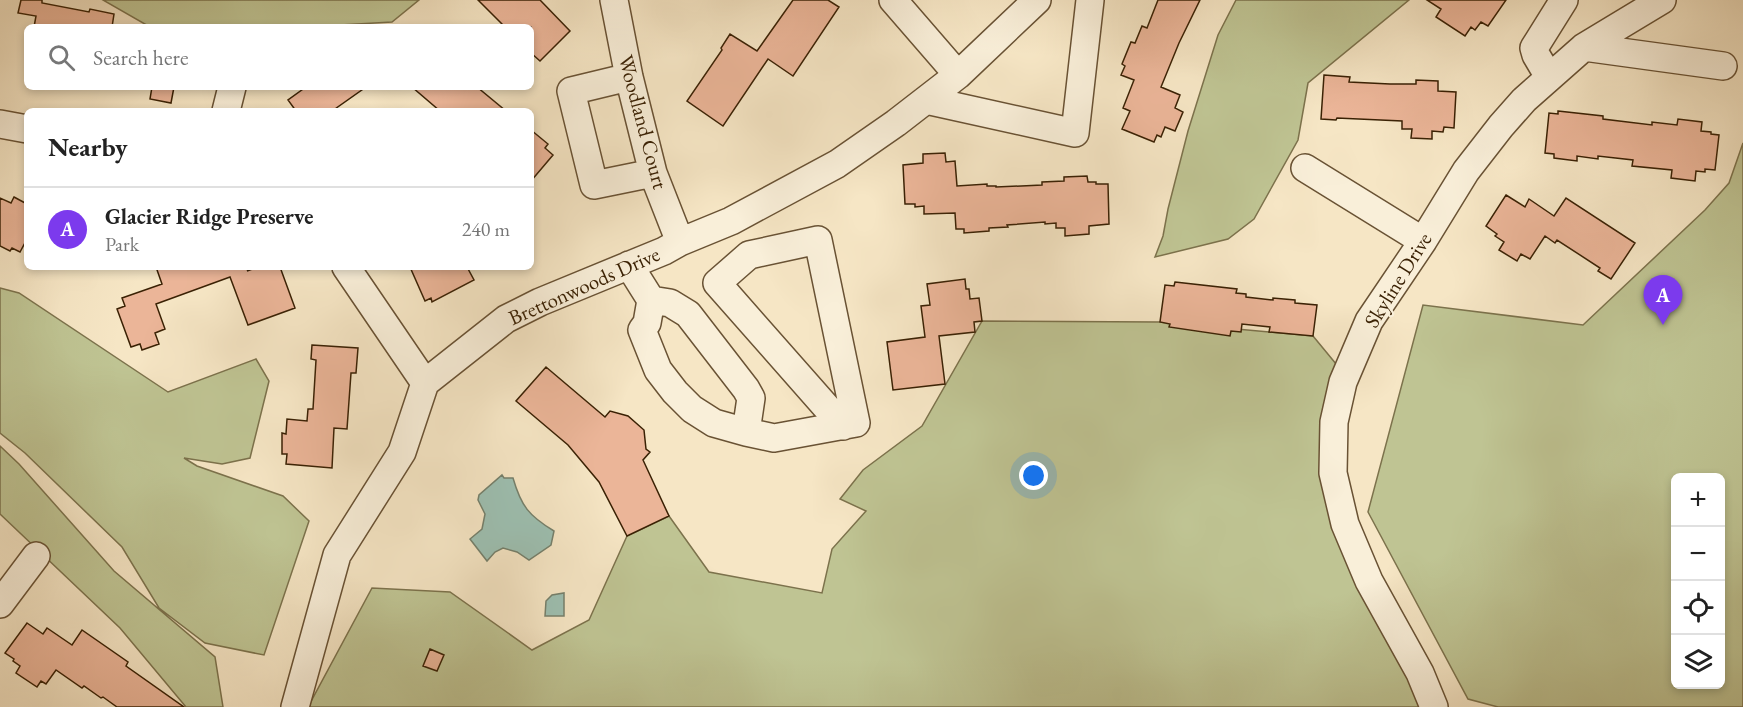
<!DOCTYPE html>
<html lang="en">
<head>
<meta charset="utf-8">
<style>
  body { margin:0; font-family:"EB Garamond",serif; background:#f6f6f6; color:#222 }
  .controls { position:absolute; right:18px; bottom:18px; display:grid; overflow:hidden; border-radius:9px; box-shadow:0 3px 9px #0003 }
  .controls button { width:54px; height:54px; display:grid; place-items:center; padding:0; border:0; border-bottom:2px solid #e0e0e0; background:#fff; color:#222; font:30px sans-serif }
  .you { position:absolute; left:1034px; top:476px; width:21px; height:21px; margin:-15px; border:4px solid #fff; border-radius:50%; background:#1a73e8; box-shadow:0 0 0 9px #1a73e833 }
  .badge { display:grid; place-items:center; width:39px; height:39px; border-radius:50%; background:#7c3aed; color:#fff; font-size:20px; font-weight:700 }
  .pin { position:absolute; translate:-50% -50px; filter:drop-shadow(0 2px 3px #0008) }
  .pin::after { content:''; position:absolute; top:32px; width:21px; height:18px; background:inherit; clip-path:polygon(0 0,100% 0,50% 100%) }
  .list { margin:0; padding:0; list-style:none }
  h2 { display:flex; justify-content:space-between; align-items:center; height:78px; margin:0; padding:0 24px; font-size:26px }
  h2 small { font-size:20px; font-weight:400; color:#767676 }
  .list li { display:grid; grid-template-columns:39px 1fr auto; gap:18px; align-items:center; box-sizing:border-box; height:84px; padding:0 24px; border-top:2px solid #e0e0e0 }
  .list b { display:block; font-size:22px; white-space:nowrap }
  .list p { margin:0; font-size:20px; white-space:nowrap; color:#767676 }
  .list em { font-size:20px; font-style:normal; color:#767676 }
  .icon { flex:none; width:33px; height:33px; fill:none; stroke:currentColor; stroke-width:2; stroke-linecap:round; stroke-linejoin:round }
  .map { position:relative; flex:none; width:1743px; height:707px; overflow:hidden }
  .search { position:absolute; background:#fff; box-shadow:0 3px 9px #0003; left:24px; top:24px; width:510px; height:66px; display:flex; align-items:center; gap:15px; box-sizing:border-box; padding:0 21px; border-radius:9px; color:#767676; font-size:22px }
  .panel { position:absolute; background:#fff; box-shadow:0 3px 9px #0003; left:24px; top:108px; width:510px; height:162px; border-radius:9px }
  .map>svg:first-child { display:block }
  .green { fill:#bfc493; stroke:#7c724c; stroke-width:1.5; fill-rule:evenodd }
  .water { fill:#9dc0b2; stroke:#75806c; stroke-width:1.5 }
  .building { fill:#ebb598; stroke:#3a2104; stroke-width:1.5 }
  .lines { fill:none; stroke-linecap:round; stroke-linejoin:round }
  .minor-casing { stroke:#695234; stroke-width:30 }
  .minor { stroke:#f9efd9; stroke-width:27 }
  .labels { text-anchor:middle; stroke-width:4.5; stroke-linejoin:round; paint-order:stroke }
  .street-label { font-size:21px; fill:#3a2104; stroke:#f9efd9 }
</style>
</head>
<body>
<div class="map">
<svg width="1743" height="707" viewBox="0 0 1743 707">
  <rect width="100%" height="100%" fill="#f6e6c5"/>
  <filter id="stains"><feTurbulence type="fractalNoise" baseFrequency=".00333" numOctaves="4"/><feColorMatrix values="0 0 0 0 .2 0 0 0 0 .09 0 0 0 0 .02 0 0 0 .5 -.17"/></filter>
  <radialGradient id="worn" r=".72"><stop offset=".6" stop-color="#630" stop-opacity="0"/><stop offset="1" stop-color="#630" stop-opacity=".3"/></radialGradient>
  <path class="green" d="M 103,0 L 419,0 L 392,22 L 305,27 L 150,27 Z
    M 1236,0 L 1409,0 L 1308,83 L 1298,140 L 1254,219 L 1228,239 L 1155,257 L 1163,236 L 1168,209 L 1188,131 L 1218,35 Z
    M 1743,143 L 1743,707 L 1498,707 L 1468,699 L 1368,512 L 1423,305 L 1583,325 L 1705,210 L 1729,183 ZM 1676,478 L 1720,478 L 1720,684 L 1676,684 Z
    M 0,288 L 19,293 L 168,392 L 256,359 L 269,381 L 250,458 L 222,464 L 184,458 L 197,466 L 283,496 L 309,521 L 264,655 L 205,643 L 159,608 L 122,547 L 25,453 L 0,433 Z
    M 982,321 L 1160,322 L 1313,336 L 1346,376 L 1333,468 L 1434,707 L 308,707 L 372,588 L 450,592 L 532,650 L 589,620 L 627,536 L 669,516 L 709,572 L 822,593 L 832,549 L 866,511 L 840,499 L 863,470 L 922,426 Z
    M 0,446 L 19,464 L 114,571 L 215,657 L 223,707 L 186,707 L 120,628 L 0,514 Z"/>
  <path class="water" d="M 502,475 L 504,478 L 513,478 C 521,506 529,516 554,531 L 551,545 L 529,560 L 517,552 L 503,548 L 495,552 L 487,561 L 470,539 L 482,529 L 485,514 L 478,500 L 479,495 Z
    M 564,593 L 564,616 L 545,616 L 546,601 L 552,595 Z"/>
  <path class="building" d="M 21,0 L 42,0 L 42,3 L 89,12 L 90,9 L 114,14 L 112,27 L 34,27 L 36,16 L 18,13 Z
    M 478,0 L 540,0 L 570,31 L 540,61 L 531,53 L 531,27 L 505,27 Z
    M 793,0 L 828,0 L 839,7 L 793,76 L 768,59 L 723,126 L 687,101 L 722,50 L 721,48 L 730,34 L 757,51 Z
    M 1158,0 L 1200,0 L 1179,43 L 1161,87 L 1180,95 L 1175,108 L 1183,112 L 1175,131 L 1165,127 L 1161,137 L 1157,135 L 1154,142 L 1122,129 L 1130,111 L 1123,108 L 1134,80 L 1121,75 L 1125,66 L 1122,64 L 1131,42 L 1135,43 L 1142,26 L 1147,28 Z
    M 1427,0 L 1506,0 L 1488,26 L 1481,22 L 1475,30 L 1471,27 L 1465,36 L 1436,17 L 1441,9 Z
    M 1324,75 L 1350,77 L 1349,82 L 1390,84 L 1416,84 L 1416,80 L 1438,81 L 1438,91 L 1456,92 L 1454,128 L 1444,127 L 1443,132 L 1432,131 L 1432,139 L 1411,138 L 1412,129 L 1402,129 L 1402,121 L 1337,118 L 1336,120 L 1321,119 Z
    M 152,87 L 174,87 L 171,103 L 150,99 Z
    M 306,87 L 366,87 L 332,111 L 296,111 L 288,100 Z
    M 412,87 L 477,87 L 506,111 L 440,111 Z
    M 1558,111 L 1603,116 L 1603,119 L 1652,125 L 1652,122 L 1677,125 L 1678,119 L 1702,122 L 1701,131 L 1711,132 L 1711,134 L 1719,135 L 1715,170 L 1705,169 L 1705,172 L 1696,171 L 1695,181 L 1671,178 L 1672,170 L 1632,166 L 1633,160 L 1598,156 L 1598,159 L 1577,156 L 1577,161 L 1554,158 L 1554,154 L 1545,153 L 1549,113 L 1558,114 Z
    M 531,130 L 548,144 L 545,148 L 553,155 L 531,181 Z
    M 945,153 L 946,162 L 955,161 L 957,186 L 987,184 L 987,186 L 996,186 L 996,187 L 1042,185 L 1042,182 L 1064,181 L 1064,177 L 1087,176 L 1088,182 L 1096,182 L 1096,184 L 1108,184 L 1109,224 L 1089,226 L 1089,234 L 1065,236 L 1065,228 L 1056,228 L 1056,223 L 1045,224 L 1045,222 L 1007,225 L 1008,227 L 989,228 L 989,231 L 964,233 L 964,229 L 956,229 L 955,213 L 924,214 L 924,206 L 915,207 L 915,204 L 905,204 L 903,165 L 923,163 L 923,154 Z
    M 1506,195 L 1525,207 L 1529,199 L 1554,216 L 1566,198 L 1635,243 L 1611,279 L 1598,271 L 1600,268 L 1557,240 L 1555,243 L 1545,236 L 1530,259 L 1521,254 L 1517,261 L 1499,250 L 1504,242 L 1495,236 L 1497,234 L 1486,226 Z
    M 14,197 L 27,204 L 27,239 L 20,252 L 12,248 L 10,251 L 0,246 L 0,198 L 11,203 Z
    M 156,267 L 252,267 L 247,271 L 258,267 L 280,267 L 295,308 L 248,325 L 230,277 L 156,304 L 165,329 L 155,333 L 159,344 L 142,350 L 140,344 L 131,347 L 117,309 L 125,306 L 122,298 L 162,284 Z
    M 410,267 L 467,267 L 474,280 L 432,302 L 431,298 L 425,301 Z
    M 965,279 L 966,289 L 969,289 L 970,299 L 979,298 L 982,321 L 974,322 L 975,332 L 939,336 L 945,384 L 893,390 L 887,342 L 925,337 L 921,306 L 930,305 L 927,284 Z
    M 1175,282 L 1237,289 L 1236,293 L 1246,294 L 1246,297 L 1273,300 L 1273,298 L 1295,300 L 1295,303 L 1317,305 L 1313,336 L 1269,332 L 1270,327 L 1242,324 L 1241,332 L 1231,331 L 1230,336 L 1169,327 L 1170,324 L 1160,322 L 1165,285 L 1174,286 Z
    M 312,345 L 358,348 L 356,373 L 351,373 L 347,429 L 334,428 L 332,468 L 286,464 L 287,454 L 282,454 L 282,433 L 286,434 L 287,419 L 307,421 L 308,409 L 313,409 L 316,360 L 311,359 Z
    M 546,367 L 605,417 L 610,411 L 628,416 L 644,430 L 646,449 L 650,452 L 643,460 L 669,516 L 627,536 L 599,482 L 568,445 L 516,401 Z
    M 27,623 L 43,634 L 47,628 L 72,645 L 82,630 L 128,662 L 126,666 L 184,707 L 117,707 L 103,697 L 101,698 L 84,686 L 82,688 L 56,670 L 46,684 L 41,681 L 37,687 L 16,673 L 20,666 L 13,661 L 14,659 L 5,653 Z
    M 430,649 L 444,655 L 437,671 L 423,666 Z"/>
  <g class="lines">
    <g class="minor-casing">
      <path id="minor" d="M 614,0 L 629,77 L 653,173 L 680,242
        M 893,0 L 958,75
        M 1584,47 L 1723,66
        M 629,77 L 571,91 L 594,185 L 653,173
        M 1549,77 L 1536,55 L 1534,48 L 1564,0
        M 926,100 L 1075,133 L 1090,0
        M 226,111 L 232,87
        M 0,124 L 27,129
        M 1305,168 L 1423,241
        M 629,265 L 651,300 L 670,303 L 688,314 L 746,389 L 751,398 L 746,432
        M 346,267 L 425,383
        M 651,300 L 647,323 L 642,330 L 658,370 L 675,392 L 692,409 L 714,423 L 746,432 L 774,438 L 856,423 L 818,240 L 749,255 L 717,283 L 843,426
        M 0,604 L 36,556
        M 295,707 L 337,555 L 402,452 L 425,383 L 506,319 L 540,302 L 664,251 L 680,242 L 731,221 L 837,164 L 896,123 L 958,75 L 1037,0
        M 1434,707 L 1420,673 L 1369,581 L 1345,524 L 1333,473 L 1334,422 L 1343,382 L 1369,321 L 1423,241 L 1466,171 L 1501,126 L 1524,100 L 1584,47 L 1662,0"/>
    </g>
    <use href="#minor" class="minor"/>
  </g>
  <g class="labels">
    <g class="street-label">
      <text transform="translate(643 122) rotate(75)" y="7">Woodland Court</text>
      <text transform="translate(1398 280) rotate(-58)" y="7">Skyline Drive</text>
      <text transform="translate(584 286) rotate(-24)" y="7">Brettonwoods Drive</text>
    </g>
  </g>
  <rect width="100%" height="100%" filter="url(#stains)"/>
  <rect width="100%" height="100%" fill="url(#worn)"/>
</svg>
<div class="controls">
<button>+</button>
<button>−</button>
<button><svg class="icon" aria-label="locate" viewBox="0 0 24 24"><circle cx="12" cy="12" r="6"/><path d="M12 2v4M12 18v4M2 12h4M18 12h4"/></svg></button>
<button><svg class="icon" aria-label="layers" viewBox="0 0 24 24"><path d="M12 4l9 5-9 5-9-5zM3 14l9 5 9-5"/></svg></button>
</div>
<div class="you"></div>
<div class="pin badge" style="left:1663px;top:325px">A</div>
<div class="search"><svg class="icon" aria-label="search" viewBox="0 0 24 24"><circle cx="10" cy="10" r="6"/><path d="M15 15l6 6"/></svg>Search here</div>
<section class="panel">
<h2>Nearby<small></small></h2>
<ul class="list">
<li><span class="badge">A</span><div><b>Glacier Ridge Preserve</b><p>Park</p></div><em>240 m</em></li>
</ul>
</section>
</div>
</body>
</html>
